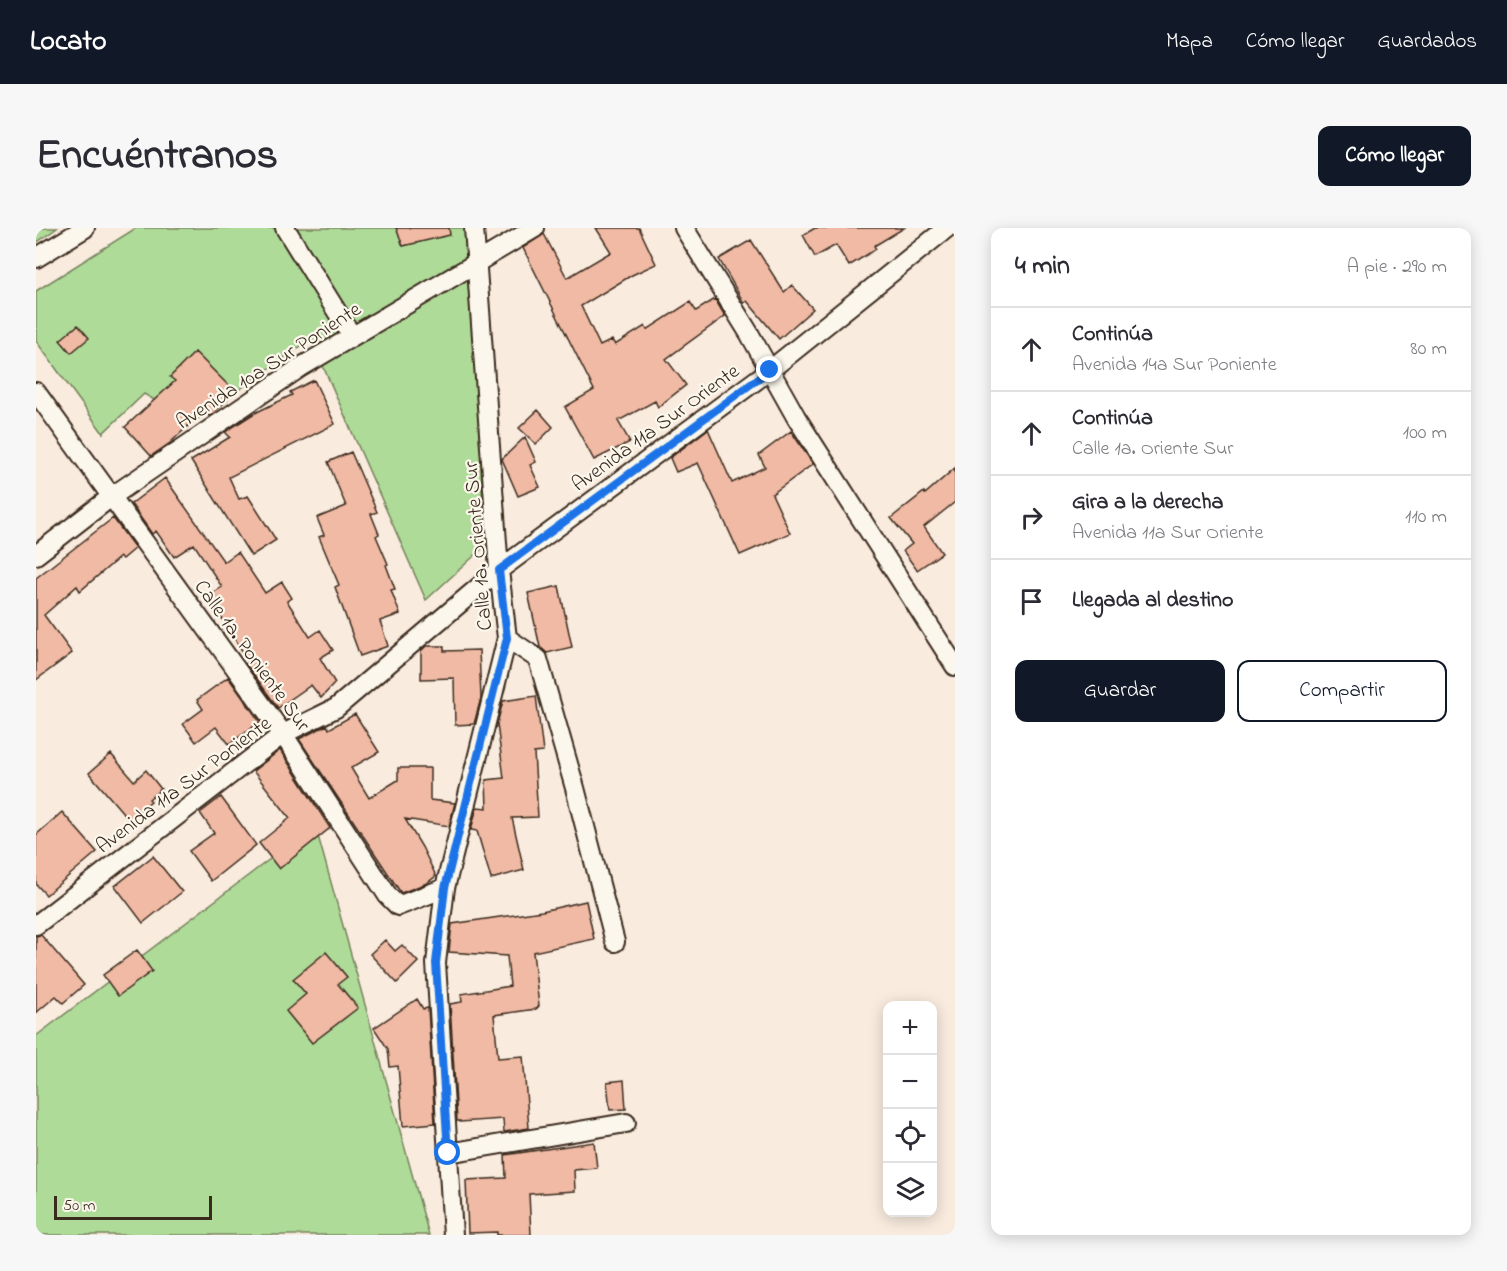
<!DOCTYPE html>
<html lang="es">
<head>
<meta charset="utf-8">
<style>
  body { margin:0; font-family:"Indie Flower",sans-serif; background:#f7f7f7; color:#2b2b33 }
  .controls { position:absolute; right:18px; bottom:18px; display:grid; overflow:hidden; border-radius:12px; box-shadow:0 3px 15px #0003 }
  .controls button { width:54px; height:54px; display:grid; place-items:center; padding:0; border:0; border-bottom:2px solid #e1e1e2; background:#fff; color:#2b2b33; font:30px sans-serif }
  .scale { position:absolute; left:18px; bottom:15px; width:158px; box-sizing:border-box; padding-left:6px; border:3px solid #3b2a1e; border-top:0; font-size:16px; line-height:21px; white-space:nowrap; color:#3b2a1e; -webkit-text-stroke:4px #fbf7ec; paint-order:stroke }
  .stop { position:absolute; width:18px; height:18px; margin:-14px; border:4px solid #1a73e8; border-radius:50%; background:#fff }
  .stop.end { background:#1a73e8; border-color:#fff; box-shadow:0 2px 6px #0008 }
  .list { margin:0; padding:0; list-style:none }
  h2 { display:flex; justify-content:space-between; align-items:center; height:78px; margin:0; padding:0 24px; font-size:26px }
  h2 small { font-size:20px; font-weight:400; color:#7c7c81 }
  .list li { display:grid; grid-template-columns:39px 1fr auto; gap:18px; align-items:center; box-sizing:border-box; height:84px; padding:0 24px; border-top:2px solid #e1e1e2 }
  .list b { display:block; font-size:22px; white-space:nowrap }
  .list p { margin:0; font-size:20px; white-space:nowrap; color:#7c7c81 }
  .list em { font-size:20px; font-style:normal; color:#7c7c81 }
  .actions { display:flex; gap:12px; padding:18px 24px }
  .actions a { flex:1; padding:14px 0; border:2px solid #111827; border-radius:12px; text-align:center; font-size:21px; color:#111827 }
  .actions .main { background:#111827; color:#fff }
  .icon { flex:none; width:33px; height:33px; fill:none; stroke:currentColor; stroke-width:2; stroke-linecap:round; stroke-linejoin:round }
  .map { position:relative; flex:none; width:919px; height:1007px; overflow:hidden; border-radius:12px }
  header { display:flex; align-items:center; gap:36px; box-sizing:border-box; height:84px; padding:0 30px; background:#111827; color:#fff }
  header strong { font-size:28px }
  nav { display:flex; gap:33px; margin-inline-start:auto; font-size:21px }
  .intro { display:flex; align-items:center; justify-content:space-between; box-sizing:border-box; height:144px; padding:0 36px }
  h1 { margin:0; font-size:42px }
  .button { padding:15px 27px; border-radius:12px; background:#111827; color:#fff; font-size:21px; font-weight:700 }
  main { display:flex; gap:36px; padding:0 36px }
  aside { flex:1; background:#fff; border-radius:12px; box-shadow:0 3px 15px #0003 }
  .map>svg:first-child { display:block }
  .green { fill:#afdb99; stroke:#75825c; stroke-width:1.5 }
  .building { fill:#f0baa4; stroke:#3b2a1e; stroke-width:1.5 }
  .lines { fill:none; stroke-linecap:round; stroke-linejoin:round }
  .minor-casing { stroke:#3b2a1e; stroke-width:22 }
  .minor { stroke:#fbf7ec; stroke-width:18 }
  .route { stroke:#1a73e8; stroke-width:8 }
  .labels { text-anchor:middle; stroke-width:4.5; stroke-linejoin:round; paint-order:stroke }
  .street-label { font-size:21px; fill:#3b2a1e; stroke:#fbf7ec }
</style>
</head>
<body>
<header>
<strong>Locato</strong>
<nav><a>Mapa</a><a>Cómo llegar</a><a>Guardados</a></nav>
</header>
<div class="intro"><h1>Encuéntranos</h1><a class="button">Cómo llegar</a></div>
<main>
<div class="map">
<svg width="919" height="1007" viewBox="0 0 919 1007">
  <rect width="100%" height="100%" fill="#f9ebde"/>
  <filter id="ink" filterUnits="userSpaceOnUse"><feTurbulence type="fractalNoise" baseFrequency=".0167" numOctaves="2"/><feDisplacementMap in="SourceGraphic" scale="12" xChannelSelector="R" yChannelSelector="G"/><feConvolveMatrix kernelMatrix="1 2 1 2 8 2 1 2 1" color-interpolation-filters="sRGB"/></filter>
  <g filter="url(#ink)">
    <path class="green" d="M 0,0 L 21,0 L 0,15 Z
      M 100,0 L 437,0 L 448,319 L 390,372 L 275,111 L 157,194 L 108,166 L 67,205 L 0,113 L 0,63 Z
      M 279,597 L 393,1007 L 0,1007 L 0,808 Z"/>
    <path class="building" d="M 360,0 L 413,0 L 414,7 L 367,18 Z
      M 560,0 L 603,0 L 620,36 L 596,47 L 545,78 L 564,118 L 576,112 L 579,117 L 609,98 L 611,102 L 654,74 L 660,83 L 679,71 L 689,88 L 630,131 L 650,157 L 622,179 L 619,173 L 582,193 L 594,214 L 558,232 L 529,179 L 558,162 L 487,20 L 508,6 L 531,50 L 575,24 Z
      M 779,0 L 868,0 L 838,18 L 840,21 L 813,38 L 800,17 L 779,29 L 767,7 Z
      M 715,12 L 748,64 L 756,57 L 777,81 L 743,111 L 711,73 L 708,75 L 683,31 Z
      M 42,97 L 53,110 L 35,125 L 24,112 Z
      M 159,124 L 199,164 L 177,186 L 173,188 L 168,183 L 134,215 L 115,228 L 89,199 L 139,153 L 134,149 Z
      M 278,152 L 299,196 L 193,249 L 203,271 L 212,268 L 240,312 L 215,328 L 155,233 L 194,209 L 189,204 L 217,186 L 256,167 L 254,164 Z
      M 502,182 L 517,199 L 500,216 L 483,200 Z
      M 672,201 L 696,255 L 729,239 L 723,227 L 755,203 L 777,236 L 736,266 L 754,305 L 704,327 L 662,235 L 640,244 L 634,230 Z
      M 489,209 L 500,234 L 494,237 L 504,259 L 482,268 L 466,231 Z
      M 315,224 L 341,284 L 335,286 L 343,306 L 340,308 L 352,336 L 350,337 L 359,361 L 355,362 L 364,386 L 344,393 L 352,418 L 324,428 L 299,359 L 303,357 L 283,309 L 288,307 L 281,290 L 310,278 L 292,234 Z
      M 919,240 L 919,274 L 888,299 L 906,325 L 881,342 L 867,323 L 876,316 L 855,290 L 888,264 L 889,266 Z
      M 129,250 L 188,334 L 202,324 L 229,365 L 246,354 L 256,370 L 251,373 L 274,409 L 284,402 L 297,422 L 284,430 L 299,455 L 285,470 L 275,457 L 242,480 L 210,436 L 213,434 L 184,387 L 182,389 L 170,369 L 186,359 L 158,316 L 138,329 L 120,303 L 116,306 L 95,276 Z
      M 77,290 L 99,320 L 86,331 L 84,329 L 44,363 L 41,358 L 8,387 L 36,425 L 0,452 L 0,350 Z
      M 523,358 L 536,419 L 511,425 L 504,419 L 492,365 Z
      M 390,418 L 408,418 L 408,423 L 443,422 L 445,470 L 438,496 L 419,497 L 418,450 L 385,451 L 385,423 Z
      M 192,449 L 224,494 L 193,516 L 180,499 L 160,514 L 147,496 L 167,481 L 161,472 Z
      M 500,468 L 507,524 L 498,525 L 502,589 L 476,590 L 488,642 L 455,651 L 441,603 L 435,602 L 441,579 L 451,580 L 450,552 L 468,550 L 461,496 L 467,473 Z
      M 319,486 L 343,524 L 315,540 L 333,570 L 362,552 L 362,540 L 394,540 L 394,572 L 419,575 L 413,598 L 369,591 L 386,619 L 400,648 L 391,655 L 365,665 L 263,511 L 291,497 L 293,501 Z
      M 244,522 L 294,600 L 243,641 L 223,615 L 254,590 L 217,543 Z
      M 75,526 L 98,553 L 110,542 L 125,561 L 113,571 L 115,573 L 93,592 L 53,545 Z
      M 185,569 L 220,617 L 175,653 L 153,623 L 178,605 L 164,585 Z
      M 26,584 L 61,624 L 10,667 L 0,656 L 0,607 Z
      M 117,628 L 146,664 L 107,695 L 79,658 Z
      M 550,673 L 558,711 L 497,724 L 503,778 L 500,781 L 458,787 L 462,830 L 487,828 L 493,900 L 468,904 L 467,891 L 424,894 L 424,893 L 421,893 L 414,776 L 426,774 L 425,766 L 474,758 L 471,728 L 413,724 L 416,696 L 506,683 Z
      M 5,707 L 48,757 L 27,775 L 20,768 L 0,785 L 0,708 Z
      M 349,712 L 359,723 L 366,717 L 382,734 L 361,755 L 334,726 Z
      M 101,722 L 116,743 L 82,768 L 67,747 Z
      M 290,724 L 311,749 L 302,756 L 322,780 L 276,815 L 250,783 L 270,766 L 257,751 Z
      M 381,771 L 387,781 L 392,780 L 399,895 L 367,898 L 362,838 L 354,839 L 352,821 L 338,800 Z
      M 588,852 L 590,881 L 574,882 L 571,854 Z
      M 558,914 L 561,940 L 538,942 L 539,963 L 493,966 L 495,1007 L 461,1007 L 461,1004 L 432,1005 L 430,952 L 470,950 L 469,927 Z"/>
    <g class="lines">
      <g class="minor-casing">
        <path id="minor" d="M 249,0 L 316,108
          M 648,0 L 713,105 L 760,189 L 919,438
          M 0,30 L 49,0
          M 0,164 L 247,506 L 352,668 L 362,678 L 409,660
          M 0,327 L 75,269 L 265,139 L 499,0
          M 471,410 L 502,431 L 539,560 L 579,714
          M 0,697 L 247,506 L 300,480 L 463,342 L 734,142 L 911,0
          M 412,925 L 590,895
          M 417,1007 L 400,735 L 409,660 L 471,410 L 463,342 L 438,0"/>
      </g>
      <use href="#minor" class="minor"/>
    </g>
  </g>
  <g class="lines" filter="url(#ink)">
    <path class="route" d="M 412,925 L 400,735 L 409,660 L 471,410 L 463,342 L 734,142"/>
  </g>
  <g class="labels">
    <g class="street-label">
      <text transform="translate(232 137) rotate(-33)" y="7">Avenida 10a Sur Poniente</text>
      <text transform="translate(619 199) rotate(-36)" y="7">Avenida 11a Sur Oriente</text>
      <text transform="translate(441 318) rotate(-95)" y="7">Calle 1a. Oriente Sur</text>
      <text transform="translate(217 427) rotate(54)" y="7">Calle 1a. Poniente Sur</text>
      <text transform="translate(147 556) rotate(-37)" y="7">Avenida 11a Sur Poniente</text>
    </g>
  </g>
</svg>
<div class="controls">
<button>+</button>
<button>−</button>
<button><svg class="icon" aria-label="locate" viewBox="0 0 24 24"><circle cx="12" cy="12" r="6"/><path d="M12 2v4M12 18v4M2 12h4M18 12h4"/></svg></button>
<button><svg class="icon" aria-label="layers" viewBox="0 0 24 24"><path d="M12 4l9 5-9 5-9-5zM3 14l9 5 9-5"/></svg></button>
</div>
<div class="scale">50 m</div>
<div class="stop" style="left:412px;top:925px"></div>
<div class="stop end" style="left:734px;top:142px"></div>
</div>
<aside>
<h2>4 min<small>A pie · 290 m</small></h2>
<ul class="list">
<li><svg class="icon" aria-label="ahead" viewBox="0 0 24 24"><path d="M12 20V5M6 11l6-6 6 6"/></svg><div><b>Continúa</b><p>Avenida 14a Sur Poniente</p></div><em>80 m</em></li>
<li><svg class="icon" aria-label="ahead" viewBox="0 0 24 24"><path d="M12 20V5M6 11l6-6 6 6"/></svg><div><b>Continúa</b><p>Calle 1a. Oriente Sur</p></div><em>100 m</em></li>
<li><svg class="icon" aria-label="right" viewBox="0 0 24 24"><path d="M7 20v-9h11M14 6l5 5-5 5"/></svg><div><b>Gira a la derecha</b><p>Avenida 11a Sur Oriente</p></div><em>110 m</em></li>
<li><svg class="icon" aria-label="arrive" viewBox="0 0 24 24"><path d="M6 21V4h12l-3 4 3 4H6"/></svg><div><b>Llegada al destino</b></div></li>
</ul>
<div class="actions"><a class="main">Guardar</a><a>Compartir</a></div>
</aside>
</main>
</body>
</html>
